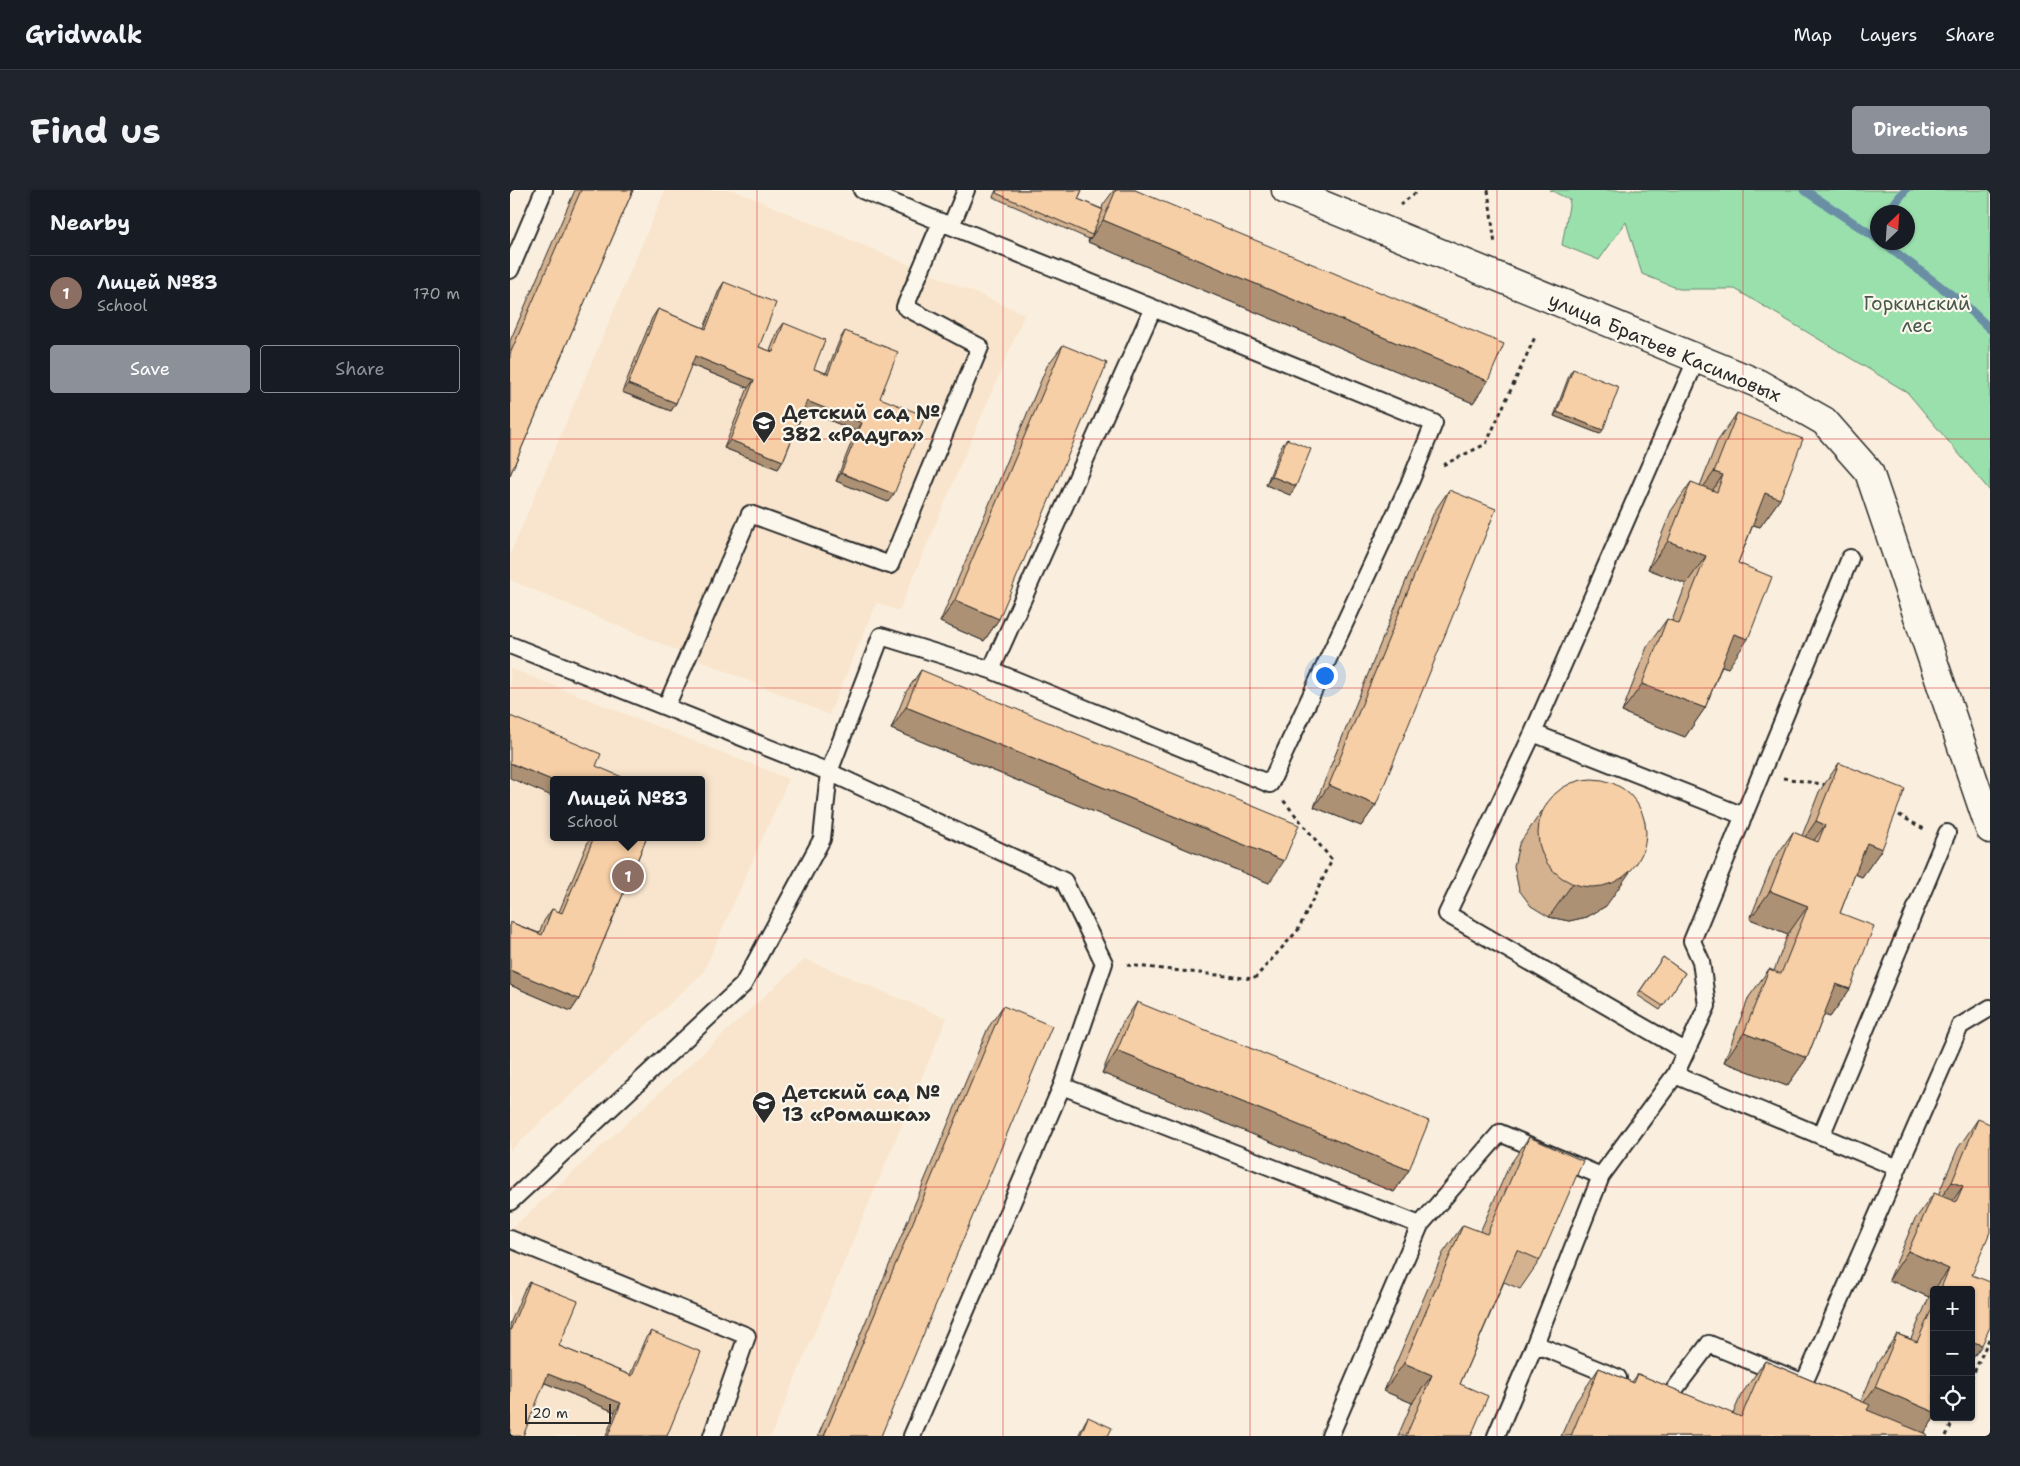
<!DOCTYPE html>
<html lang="en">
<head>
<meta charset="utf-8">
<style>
  body { margin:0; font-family:"Shantell Sans",sans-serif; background:#20242c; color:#f1f3f6 }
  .controls { position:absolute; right:15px; bottom:15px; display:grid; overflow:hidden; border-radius:5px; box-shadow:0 1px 4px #0004 }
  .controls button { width:45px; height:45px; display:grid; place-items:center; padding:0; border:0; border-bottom:1px solid #363941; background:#171b24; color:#f1f3f6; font:25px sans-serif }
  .compass { position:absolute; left:1360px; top:15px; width:45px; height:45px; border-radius:50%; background:#171b24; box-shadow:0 1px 4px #0004; rotate:25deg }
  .scale { position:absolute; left:15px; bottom:12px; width:86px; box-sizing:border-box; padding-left:5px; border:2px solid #2b2b2b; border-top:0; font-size:14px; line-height:18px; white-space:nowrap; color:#2b2b2b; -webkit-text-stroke:4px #fbf7ec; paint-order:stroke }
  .you { position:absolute; left:814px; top:485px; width:18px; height:18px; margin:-12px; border:4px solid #fff; border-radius:50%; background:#1a73e8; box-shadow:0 0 0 8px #1a73e833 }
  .badge { display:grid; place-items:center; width:32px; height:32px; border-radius:50%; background:#8c9099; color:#fff; font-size:16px; font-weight:700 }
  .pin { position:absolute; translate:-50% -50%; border:2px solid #fff; box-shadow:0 1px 5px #0006 }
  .popup { position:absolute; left:40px; top:586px; width:155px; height:65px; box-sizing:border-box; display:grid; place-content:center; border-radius:5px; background:#171b24; filter:drop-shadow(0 1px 4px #0005); font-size:16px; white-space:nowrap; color:#9ea1a6 }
  .popup b { font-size:19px; color:#f1f3f6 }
  .popup::after { content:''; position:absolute; left:50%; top:100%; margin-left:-10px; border:10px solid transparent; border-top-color:#171b24 }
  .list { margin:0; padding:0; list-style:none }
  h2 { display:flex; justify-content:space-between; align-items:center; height:65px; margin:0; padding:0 20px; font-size:21px }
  h2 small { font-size:16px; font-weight:400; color:#9ea1a6 }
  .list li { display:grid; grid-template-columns:32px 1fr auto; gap:15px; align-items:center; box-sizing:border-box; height:75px; padding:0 20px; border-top:1px solid #363941 }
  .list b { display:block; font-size:19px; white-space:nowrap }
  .list p { margin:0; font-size:16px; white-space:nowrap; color:#9ea1a6 }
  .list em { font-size:16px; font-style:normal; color:#9ea1a6 }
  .actions { display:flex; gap:10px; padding:15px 20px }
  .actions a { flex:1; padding:11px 0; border:1px solid #8c9099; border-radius:5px; text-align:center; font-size:18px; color:#8c9099 }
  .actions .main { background:#8c9099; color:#fff }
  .icon { flex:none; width:28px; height:28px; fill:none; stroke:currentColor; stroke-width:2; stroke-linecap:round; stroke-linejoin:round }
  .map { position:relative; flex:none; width:1480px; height:1246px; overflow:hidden; border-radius:5px }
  header { display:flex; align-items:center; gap:30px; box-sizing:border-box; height:70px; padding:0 25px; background:#171b24; border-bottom:1px solid #363941 }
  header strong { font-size:24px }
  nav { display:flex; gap:28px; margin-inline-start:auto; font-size:18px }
  .intro { display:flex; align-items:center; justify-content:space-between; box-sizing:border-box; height:120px; padding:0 30px }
  h1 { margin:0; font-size:35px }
  .button { padding:12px 22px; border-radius:5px; background:#8c9099; color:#fff; font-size:18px; font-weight:700 }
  main { display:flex; gap:30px; padding:0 30px }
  aside { flex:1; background:#171b24; border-radius:5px; box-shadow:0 1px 4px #0004 }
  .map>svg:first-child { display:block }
  .built { fill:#f9e5cd; fill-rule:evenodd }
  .green { fill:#9ae0ad; stroke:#62866c; fill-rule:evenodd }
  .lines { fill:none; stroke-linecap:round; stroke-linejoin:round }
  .stream { stroke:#6b8fa5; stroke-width:9 }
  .lane-casing { stroke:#2b2b2b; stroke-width:20 }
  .secondary-casing { stroke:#2b2b2b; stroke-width:31 }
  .path { stroke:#2b2b2b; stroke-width:3; stroke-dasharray:4 4; stroke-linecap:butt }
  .lane { stroke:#fbf7ec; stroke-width:16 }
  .secondary { stroke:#fbf7ec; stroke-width:28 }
  .wall { fill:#d4b28f; stroke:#2b2b2b }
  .shaded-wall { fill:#ad9174; stroke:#2b2b2b }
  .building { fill:#f7cfa6; stroke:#2b2b2b }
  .grid { fill:none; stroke:#d62828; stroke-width:1; stroke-opacity:0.55 }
  .labels { text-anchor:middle; stroke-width:4.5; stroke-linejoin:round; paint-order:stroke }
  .park-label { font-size:19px; fill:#47584c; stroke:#fbf7ec }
  .street-label { font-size:19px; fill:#2b2b2b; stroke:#fbf7ec }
  .poi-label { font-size:19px; font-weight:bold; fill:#2b2b2b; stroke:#fbf7ec; text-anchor:start }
</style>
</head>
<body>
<header>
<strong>Gridwalk</strong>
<nav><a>Map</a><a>Layers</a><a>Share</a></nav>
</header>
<div class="intro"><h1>Find us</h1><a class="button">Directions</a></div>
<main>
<aside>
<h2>Nearby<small></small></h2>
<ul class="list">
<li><span class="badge" style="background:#8d6e63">1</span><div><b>Лицей №83</b><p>School</p></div><em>170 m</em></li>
</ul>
<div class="actions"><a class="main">Save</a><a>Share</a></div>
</aside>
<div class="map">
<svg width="1480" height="1246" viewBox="0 0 1480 1246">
  <rect width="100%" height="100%" fill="#faefde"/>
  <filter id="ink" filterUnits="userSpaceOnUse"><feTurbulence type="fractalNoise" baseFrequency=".02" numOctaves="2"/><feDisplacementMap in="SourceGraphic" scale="10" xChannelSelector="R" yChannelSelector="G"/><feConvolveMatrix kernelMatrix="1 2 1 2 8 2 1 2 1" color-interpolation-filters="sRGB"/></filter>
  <g filter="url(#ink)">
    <path class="built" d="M 155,0 L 224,0 L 515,124 L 389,421 L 367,413 L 319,525 L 0,390 L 0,364 Z
      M 0,478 L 279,589 L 193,783 L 0,961 ZM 44,590 L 192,590 L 192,647 L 44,647 Z
      M 295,769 L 437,828 L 261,1246 L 0,1246 L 0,1040 Z"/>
    <path class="green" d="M 1040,0 L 1480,0 L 1480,301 L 1397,202 L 1225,99 L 1169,99 L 1132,84 L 1116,32 L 1089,70 L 1052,55 L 1060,10 ZM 1368,22 L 1398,22 L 1398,52 L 1368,52 Z"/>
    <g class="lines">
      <path class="stream" d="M 1294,0 L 1368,49
        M 1378,22 L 1395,0
        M 1372,52 L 1456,116 L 1480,139"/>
      <g class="lane-casing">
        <path id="lane" d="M 352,0 L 643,118
          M 441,36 L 456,0
          M 0,80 L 34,0
          M 643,118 L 924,233 L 901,290 L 760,594 L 481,480 Z
          M 1187,168 L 1023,543 L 1234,626
          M 1340,368 L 1182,751 L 1191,771 L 1197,816 L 1165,885 L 1388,978
          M 0,455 L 319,582 L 554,691 L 594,773 L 552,896 L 402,1246
          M 156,517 L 240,324 L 380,375 L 470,157 L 395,117 L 431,32
          M 1023,543 L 937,724 L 1175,861
          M 552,896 L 910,1035
          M 1311,946 L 1437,643
          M 0,1012 L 233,795 L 312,649 L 319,582 L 371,446 L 481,480
          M 0,1049 L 237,1146 L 202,1246
          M 1025,1154 L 1108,1188
          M 1149,1205 L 1158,1208 L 1199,1154 L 1294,1193 L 1450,836 L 1480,818
          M 820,1246 L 910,1035 L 990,943 L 1091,986
          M 986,1246 L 1025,1154 L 1091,986 L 1165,885"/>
      </g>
      <g class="secondary-casing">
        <path id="secondary" d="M 776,0 L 1247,193 L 1314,231 L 1359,282 L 1480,639"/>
      </g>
      <path class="path" d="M 978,0 L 985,55
        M 890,15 L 909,0
        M 933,275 L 976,254 L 1025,147
        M 1273,588 L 1318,595
        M 1382,621 L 1414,639
        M 617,775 L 744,789 L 788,740 L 822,670 L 773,610
        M 1461,1189 L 1480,1147
        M 1436,1246 L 1445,1227"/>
      <use href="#lane" class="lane"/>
      <use href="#secondary" class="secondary"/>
    </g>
    <path class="wall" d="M 65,0 L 123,0 L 0,285 L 0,151 Z
      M 486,0 L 572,0 L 568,9 L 592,19 L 593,15 L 604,0 L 625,0 L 978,191 L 963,213 L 578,52 L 579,48 L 579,49 L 483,7 Z
      M 214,92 L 249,157 L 260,161 L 268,141 L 274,133 L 304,179 L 316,183 L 330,149 L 335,141 L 370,208 L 378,312 L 326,291 L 346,241 L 294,220 L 273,271 L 268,279 L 214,258 L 238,198 L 181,175 L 166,213 L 161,221 L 112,202 L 142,128 L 148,119 L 194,138 L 209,100 Z
      M 553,155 L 489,429 L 474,451 L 430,432 L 537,176 Z
      M 1063,179 L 1090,244 L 1044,226 L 1060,183 Z
      M 1227,223 L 1270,309 L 1250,337 L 1243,335 L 1228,373 L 1218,478 L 1212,476 L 1195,518 L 1175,547 L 1112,522 L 1137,457 L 1157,429 L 1162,431 L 1176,394 L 1138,379 L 1161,321 L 1181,292 L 1190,296 L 1207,252 Z
      M 777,249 L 786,296 L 780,305 L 756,295 L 771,257 Z
      M 939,300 L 866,615 L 851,636 L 804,617 L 924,322 Z
      M 411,480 L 759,693 L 381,539 L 396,502 Z
      M 1329,573 L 1372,659 L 1352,687 L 1345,684 L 1330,723 L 1340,799 L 1320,827 L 1314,825 L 1297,868 L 1277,896 L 1214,872 L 1239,807 L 1259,779 L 1264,781 L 1278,744 L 1240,729 L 1263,671 L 1283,642 L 1292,646 L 1309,602 Z
      M 1032,621 L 1096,716 L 1077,727 L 1059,731 L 1039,727 L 1021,716 L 1009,700 L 1004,676 L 1009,654 Z
      M 80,647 L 137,647 L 69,809 L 61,821 L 0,795 L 0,732 L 29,743 L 34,731 L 42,719 L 49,722 Z
      M 1153,767 L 1175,783 L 1150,820 L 1127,805 Z
      M 627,812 L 899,980 L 884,1002 L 592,883 L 612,834 Z
      M 493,816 L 371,1246 L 308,1246 L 478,838 Z
      M 1468,929 L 1461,1100 L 1424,1100 L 1424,1227 L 1425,1227 L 1414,1243 L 1417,1246 L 1051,1246 L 1066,1212 L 1089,1178 L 1122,1192 L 1128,1184 L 1223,1224 L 1231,1205 L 1255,1171 L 1351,1211 L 1368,1172 L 1387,1144 L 1401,1149 L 1419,1107 L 1379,1090 L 1404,1031 L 1424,1003 L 1428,1005 L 1448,958 Z
      M 1019,947 L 1030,1070 L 1010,1099 L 994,1092 L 950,1194 L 961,1246 L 888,1246 L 902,1213 L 874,1201 L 933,1063 L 953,1035 L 970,1042 L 999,976 Z
      M 20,1092 L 49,1156 L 120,1185 L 135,1149 L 141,1141 L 157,1246 L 96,1246 L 105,1222 L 35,1193 L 0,1246 L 0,1134 L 14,1100 Z
      M 578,1227 L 598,1246 L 568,1246 L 575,1232 Z"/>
    <path class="shaded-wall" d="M 593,30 L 978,191 L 963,213 L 578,52 Z
      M 185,166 L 244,190 L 238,198 L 179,174 Z
      M 118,194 L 166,213 L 161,221 L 112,202 Z
      M 297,211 L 352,233 L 346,241 L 292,219 Z
      M 1047,222 L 1093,240 L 1090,244 L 1044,226 Z
      M 220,250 L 273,271 L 268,279 L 214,258 Z
      M 1204,282 L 1213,285 L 1193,314 L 1184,310 Z
      M 331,283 L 384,304 L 378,312 L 326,291 Z
      M 761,286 L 786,296 L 780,305 L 756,295 Z
      M 1255,303 L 1270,309 L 1250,337 L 1235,332 Z
      M 1158,351 L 1196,366 L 1176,394 L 1138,379 Z
      M 445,410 L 489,429 L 474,451 L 430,432 Z
      M 1224,444 L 1238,449 L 1218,478 L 1204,473 Z
      M 1132,494 L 1195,518 L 1175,547 L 1112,522 Z
      M 396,517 L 774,671 L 759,693 L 381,539 Z
      M 0,573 L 44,591 L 44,607 L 0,588 Z
      M 819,595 L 866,615 L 851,636 L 804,617 Z
      M 1306,631 L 1315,635 L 1295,663 L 1286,660 Z
      M 1357,653 L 1372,659 L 1352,687 L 1337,681 Z
      M 1120,682 L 1096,716 L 1077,727 L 1059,731 L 1039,727 L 1063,693 Z
      M 1260,701 L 1298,716 L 1278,744 L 1240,729 Z
      M 0,780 L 69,809 L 61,821 L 0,795 Z
      M 1326,794 L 1340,799 L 1320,827 L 1307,822 Z
      M 1234,843 L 1297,868 L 1277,896 L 1214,872 Z
      M 607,861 L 899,980 L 884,1002 L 592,883 Z
      M 1442,992 L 1453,996 L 1433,1025 L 1422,1020 Z
      M 1398,1061 L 1439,1079 L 1419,1107 L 1379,1090 Z
      M 1461,1151 L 1472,1155 L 1461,1171 Z
      M 894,1173 L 922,1185 L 902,1213 L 874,1201 Z
      M 38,1184 L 111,1213 L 105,1222 L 33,1192 Z
      M 1365,1197 L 1424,1222 L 1424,1227 L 1425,1227 L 1412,1246 L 1345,1225 Z"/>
    <path class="building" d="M 71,0 L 123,0 L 0,285 L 0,164 Z
      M 487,0 L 572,0 L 568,9 L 593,20 L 582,45 L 486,3 Z
      M 606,0 L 625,0 L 994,154 L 978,191 L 593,30 Z
      M 214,92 L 266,113 L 249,157 L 263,162 L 274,133 L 315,150 L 304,179 L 318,184 L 335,141 L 388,162 L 370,208 L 415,226 L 384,304 L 331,283 L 352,233 L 297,211 L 273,271 L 220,250 L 244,190 L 185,166 L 166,213 L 118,194 L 148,119 L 196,139 Z
      M 553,155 L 597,173 L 489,429 L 445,410 Z
      M 1063,179 L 1109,197 L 1093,240 L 1047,222 Z
      M 1227,223 L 1293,249 L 1270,309 L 1255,303 L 1228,373 L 1262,387 L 1238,449 L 1224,444 L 1195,518 L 1132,494 L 1157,429 L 1169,434 L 1196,366 L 1158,351 L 1181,292 L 1207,302 L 1213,285 L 1204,282 Z
      M 777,249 L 801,259 L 786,296 L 761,286 Z
      M 939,300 L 986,319 L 866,615 L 819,595 Z
      M 411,480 L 789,635 L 774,671 L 396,517 Z
      M 0,526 L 91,564 L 86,576 L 119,590 L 44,590 L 44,591 L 0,573 Z
      M 1329,573 L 1395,599 L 1372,659 L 1357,653 L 1330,723 L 1364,736 L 1340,799 L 1326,794 L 1297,868 L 1234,843 L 1259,779 L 1271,784 L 1298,716 L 1260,701 L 1283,642 L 1308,652 L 1315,635 L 1306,631 Z
      M1028 643a54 54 0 1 1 108 0a54 54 0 1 1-108 0Z
      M 84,647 L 137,647 L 69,809 L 0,780 L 0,732 L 32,745 L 42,719 L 52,723 Z
      M 1153,767 L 1175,783 L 1153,816 L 1130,801 Z
      M 627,812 L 919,931 L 899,980 L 607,861 Z
      M 493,816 L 542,836 L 371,1246 L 314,1246 Z
      M 1468,929 L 1480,934 L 1480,1042 L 1462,1085 L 1480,1092 L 1480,1137 L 1472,1155 L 1461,1151 L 1461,1100 L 1430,1100 L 1439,1079 L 1398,1061 L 1424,1003 L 1446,1012 L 1453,996 L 1442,992 Z
      M 1019,947 L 1073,971 L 1030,1070 L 1007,1060 L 950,1194 L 978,1206 L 961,1246 L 896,1246 L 922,1185 L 894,1173 L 953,1035 L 977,1044 Z
      M 20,1092 L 68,1111 L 49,1156 L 122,1186 L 141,1141 L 191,1162 L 157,1246 L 98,1246 L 111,1213 L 38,1184 L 13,1246 L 0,1246 L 0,1141 Z
      M 1424,1114 L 1424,1222 L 1365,1197 L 1387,1144 L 1407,1152 Z
      M 1255,1171 L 1360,1215 L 1357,1220 L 1416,1244 L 1417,1246 L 1061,1246 L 1089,1178 L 1124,1193 L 1128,1184 L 1231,1227 Z
      M 578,1227 L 602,1238 L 598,1246 L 570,1246 Z"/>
  </g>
  <path class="grid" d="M 247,0 L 247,1246M 493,0 L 493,1246M 740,0 L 740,1246M 987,0 L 987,1246M 1233,0 L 1233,1246M 0,249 L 1480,249M 0,498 L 1480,498M 0,748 L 1480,748M 0,997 L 1480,997"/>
  <defs>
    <g id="school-pin" transform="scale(1.25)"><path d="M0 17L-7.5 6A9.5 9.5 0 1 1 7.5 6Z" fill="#2b2b2b" stroke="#fbf7ec"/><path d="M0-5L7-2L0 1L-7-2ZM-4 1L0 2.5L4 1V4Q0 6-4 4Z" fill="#fff"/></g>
  </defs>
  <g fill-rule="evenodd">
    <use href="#school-pin" x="254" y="233"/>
    <use href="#school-pin" x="254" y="913"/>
  </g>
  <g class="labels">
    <g class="park-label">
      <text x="1407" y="120">Горкинский<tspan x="1407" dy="22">лес</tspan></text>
    </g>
    <g class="street-label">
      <text transform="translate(1155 157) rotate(23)" y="7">улица Братьев Касимовых</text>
    </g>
    <g class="poi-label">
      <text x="272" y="229">Детский сад №<tspan x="272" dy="22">382 «Радуга»</tspan></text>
      <text x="272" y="909">Детский сад №<tspan x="272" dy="22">13 «Ромашка»</tspan></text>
    </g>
  </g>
</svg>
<div class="controls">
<button>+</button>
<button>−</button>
<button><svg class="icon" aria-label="locate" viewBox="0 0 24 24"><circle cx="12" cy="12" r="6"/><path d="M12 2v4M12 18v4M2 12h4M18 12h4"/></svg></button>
</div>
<svg class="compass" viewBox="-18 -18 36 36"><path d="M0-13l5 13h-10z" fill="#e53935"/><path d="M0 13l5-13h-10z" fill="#9ea1a6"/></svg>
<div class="scale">20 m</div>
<div class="you"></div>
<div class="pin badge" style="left:118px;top:686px;background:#8d6e63">1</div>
<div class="popup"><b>Лицей №83</b>School</div>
</div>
</main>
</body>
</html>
